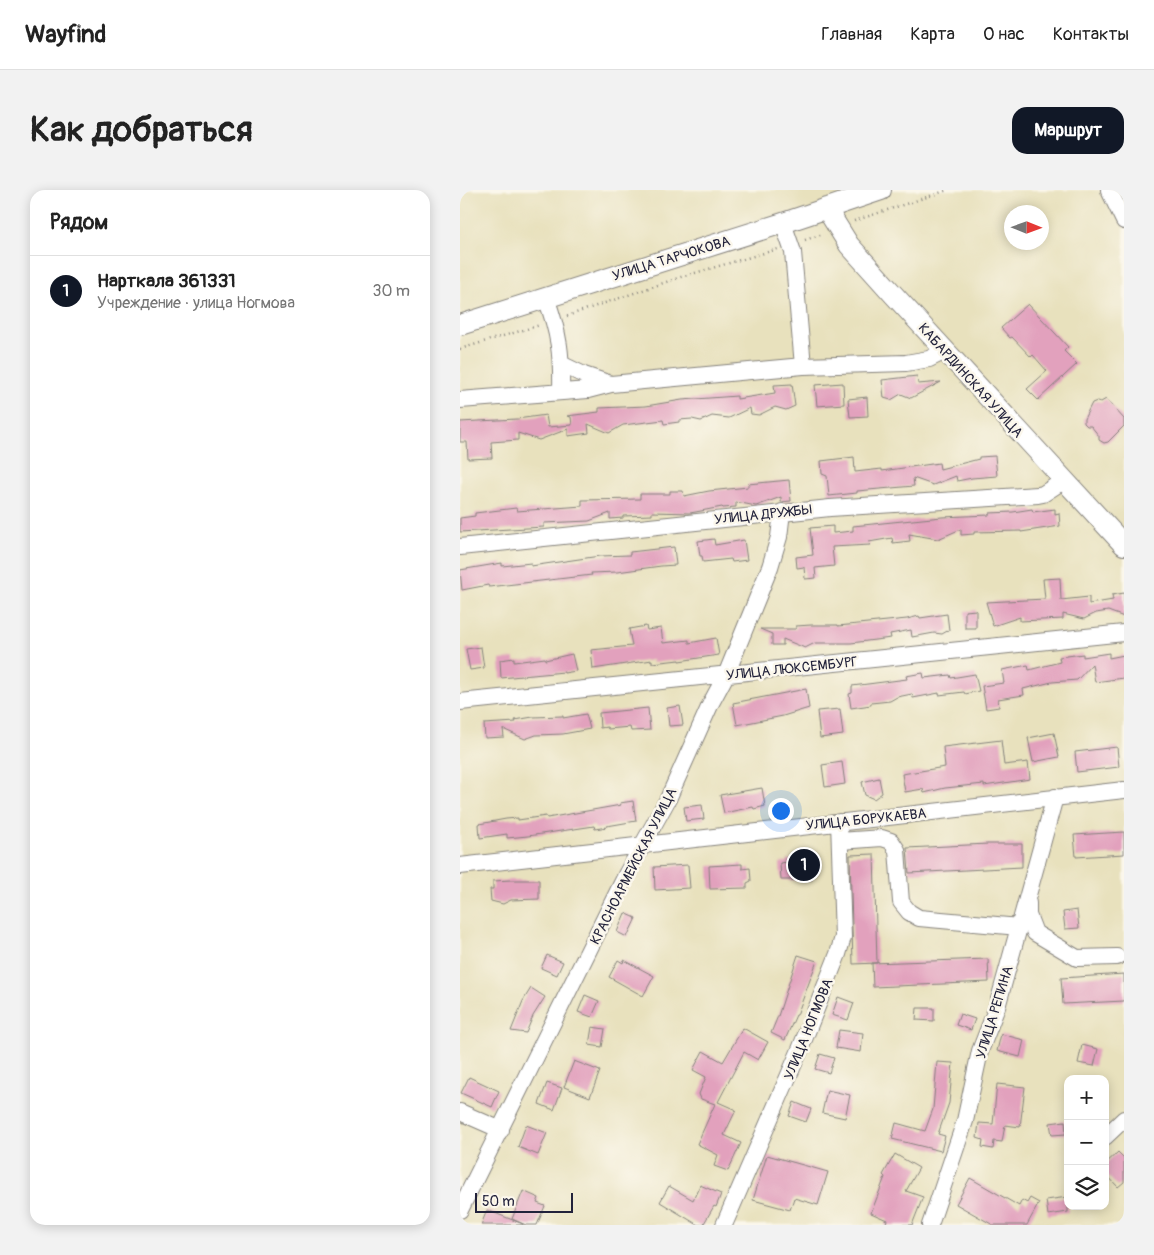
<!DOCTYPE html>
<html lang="ru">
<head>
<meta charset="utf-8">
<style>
  body { margin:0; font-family:Pangolin,sans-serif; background:#f2f2f2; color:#222 }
  .controls { position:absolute; right:15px; bottom:15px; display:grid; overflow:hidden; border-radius:10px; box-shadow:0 2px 12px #0003 }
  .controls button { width:45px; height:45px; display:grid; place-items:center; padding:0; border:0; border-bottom:1px solid #e0e0e0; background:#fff; color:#222; font:25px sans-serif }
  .compass { position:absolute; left:544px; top:15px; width:45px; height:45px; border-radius:50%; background:#fff; box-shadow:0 2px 12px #0003; rotate:91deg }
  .scale { position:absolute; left:15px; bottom:12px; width:98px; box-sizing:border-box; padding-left:5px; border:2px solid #22223b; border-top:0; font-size:14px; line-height:18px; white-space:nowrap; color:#22223b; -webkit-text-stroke:4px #fbf7ec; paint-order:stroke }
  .you { position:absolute; left:320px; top:620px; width:18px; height:18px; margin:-12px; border:4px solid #fff; border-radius:50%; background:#1a73e8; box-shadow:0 0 0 8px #1a73e833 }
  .badge { display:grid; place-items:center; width:32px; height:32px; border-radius:50%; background:#111827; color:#fff; font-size:16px; font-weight:700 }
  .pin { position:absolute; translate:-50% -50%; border:2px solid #fff; box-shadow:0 1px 5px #0006 }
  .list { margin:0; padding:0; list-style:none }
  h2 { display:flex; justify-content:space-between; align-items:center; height:65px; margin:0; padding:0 20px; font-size:21px }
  h2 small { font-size:16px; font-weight:400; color:#767676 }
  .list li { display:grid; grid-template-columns:32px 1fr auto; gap:15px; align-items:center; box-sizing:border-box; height:70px; padding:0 20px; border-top:1px solid #e0e0e0 }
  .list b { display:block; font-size:19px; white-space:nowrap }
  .list p { margin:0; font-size:16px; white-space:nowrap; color:#767676 }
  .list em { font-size:16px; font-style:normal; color:#767676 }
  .icon { flex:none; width:28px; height:28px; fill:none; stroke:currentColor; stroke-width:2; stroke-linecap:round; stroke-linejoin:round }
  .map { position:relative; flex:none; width:664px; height:1035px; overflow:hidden; border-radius:15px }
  header { display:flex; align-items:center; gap:30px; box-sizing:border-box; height:70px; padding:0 25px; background:#fff; border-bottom:1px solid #e0e0e0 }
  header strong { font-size:24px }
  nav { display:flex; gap:28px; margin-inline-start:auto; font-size:18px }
  .intro { display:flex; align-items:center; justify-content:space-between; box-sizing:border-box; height:120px; padding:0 30px }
  h1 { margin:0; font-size:35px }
  .button { padding:12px 22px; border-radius:15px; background:#111827; color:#fff; font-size:18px; font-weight:700 }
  main { display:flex; gap:30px; padding:0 30px }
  aside { flex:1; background:#fff; border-radius:15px; box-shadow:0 2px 12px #0003 }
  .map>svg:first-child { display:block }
  .building { fill:#e2a1bd }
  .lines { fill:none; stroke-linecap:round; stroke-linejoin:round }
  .minor-casing { stroke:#85827c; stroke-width:18 }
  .major-casing { stroke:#85827c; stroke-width:22 }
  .path { stroke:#85827c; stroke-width:2.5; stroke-dasharray:1 4; stroke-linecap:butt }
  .minor { stroke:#fff; stroke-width:16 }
  .major { stroke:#fff; stroke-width:20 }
  .labels { text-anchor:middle; stroke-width:5; stroke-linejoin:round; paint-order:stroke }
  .street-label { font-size:14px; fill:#22223b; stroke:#fbf7ec }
</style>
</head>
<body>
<header>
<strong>Wayfind</strong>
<nav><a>Главная</a><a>Карта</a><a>О нас</a><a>Контакты</a></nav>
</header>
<div class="intro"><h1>Как добраться</h1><a class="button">Маршрут</a></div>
<main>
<aside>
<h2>Рядом<small></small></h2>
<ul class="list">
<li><span class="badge">1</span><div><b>Нарткала 361331</b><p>Учреждение · улица Ногмова</p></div><em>30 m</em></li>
</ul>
</aside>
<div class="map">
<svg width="664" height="1035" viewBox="0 0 664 1035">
  <rect width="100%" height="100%" fill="#fbf7ec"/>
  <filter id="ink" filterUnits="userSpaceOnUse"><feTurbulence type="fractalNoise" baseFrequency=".02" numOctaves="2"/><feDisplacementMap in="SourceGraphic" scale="10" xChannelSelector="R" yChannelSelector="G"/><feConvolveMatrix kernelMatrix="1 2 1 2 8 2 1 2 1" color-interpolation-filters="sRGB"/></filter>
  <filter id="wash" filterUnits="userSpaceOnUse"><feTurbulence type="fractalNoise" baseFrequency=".0096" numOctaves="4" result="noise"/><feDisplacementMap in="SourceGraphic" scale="20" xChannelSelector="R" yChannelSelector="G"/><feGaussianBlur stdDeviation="1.12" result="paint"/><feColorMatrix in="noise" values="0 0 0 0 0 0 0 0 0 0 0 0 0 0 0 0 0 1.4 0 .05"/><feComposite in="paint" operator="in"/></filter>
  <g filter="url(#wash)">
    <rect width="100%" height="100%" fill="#e8e1bd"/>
    <g id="blocks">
      <path class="building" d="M 568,114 L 608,157 L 604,161 L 617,174 L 578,210 L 567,199 L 587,181 L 573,165 L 571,167 L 552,147 L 550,148 L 541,138 Z
        M 457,186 L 458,194 L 481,192 L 451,208 L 441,204 L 431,210 L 424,208 L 422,190 Z
        M 383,193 L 384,214 L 357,216 L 355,195 Z
        M 332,194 L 335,216 L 326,220 L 315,217 L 299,225 L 291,224 L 290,218 L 269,228 L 252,226 L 241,231 L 232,229 L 219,230 L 219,232 L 204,234 L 203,230 L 163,235 L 149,243 L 128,234 L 129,243 L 108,246 L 108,239 L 79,250 L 58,243 L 58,250 L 31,252 L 32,268 L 8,269 L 7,252 L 0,252 L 0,232 L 57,229 L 86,225 L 88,237 L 112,235 L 111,227 L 107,226 L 139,222 L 139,218 L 186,216 L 222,210 L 277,206 L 277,209 L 315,203 L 314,195 Z
        M 407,207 L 408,226 L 390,227 L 388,209 Z
        M 646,209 L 664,229 L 664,236 L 648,252 L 644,253 L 639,250 L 639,246 L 631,236 L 627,236 L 624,233 L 624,229 L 632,213 L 637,211 L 641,212 Z
        M 535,266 L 537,286 L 512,288 L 497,291 L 496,286 L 473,295 L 453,288 L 454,296 L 397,301 L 397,303 L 369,306 L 367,286 L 362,284 L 361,271 L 394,267 L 395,282 L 422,279 L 422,281 L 479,273 L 480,279 L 519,269 L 519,267 Z
        M 329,290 L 331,311 L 321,312 L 321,307 L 296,316 L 276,312 L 276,317 L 263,318 L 262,317 L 230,323 L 192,322 L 192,325 L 163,326 L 163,328 L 150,329 L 150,323 L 129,331 L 84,333 L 84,337 L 0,342 L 0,328 L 15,326 L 15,323 L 56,318 L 57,321 L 122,316 L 122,310 L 180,309 L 180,304 L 210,304 L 210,301 L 223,301 L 224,306 L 249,301 L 288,297 L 288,294 Z
        M 572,319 L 573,322 L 595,319 L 595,324 L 599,323 L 600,336 L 561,342 L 561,341 L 514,342 L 514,344 L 501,345 L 501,339 L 478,349 L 449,344 L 450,351 L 433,353 L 432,348 L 409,352 L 410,355 L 372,357 L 374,376 L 355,378 L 356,388 L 345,389 L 344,377 L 337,378 L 336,367 L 353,365 L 350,338 L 373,336 L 373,343 L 393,341 L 393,336 L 482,327 L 529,325 L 529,323 L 553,322 Z
        M 254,349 L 255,355 L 284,350 L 287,370 L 272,372 L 271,369 L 243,372 L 242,366 L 240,366 L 238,351 Z
        M 214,357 L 216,375 L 201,376 L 157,382 L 131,383 L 132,385 L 29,397 L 28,395 L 2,400 L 0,380 L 42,373 L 42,376 L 71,373 L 71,376 L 140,366 L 170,365 L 170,362 Z
        M 600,388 L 601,410 L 629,407 L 629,414 L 653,410 L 652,405 L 664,403 L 664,427 L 648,421 L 636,423 L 624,429 L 603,424 L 603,429 L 560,431 L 560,427 L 533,436 L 526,412 L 585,409 L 583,389 Z
        M 516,420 L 516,438 L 505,438 L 505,421 Z
        M 487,424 L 489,440 L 482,444 L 474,443 L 452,447 L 451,440 L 430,444 L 431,448 L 391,453 L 355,453 L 345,458 L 323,449 L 323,455 L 312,455 L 312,444 L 300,439 L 336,439 L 336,436 L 351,435 L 378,435 L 378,436 L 447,429 L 459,426 L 460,428 Z
        M 186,436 L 187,440 L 201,438 L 203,453 L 229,450 L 229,453 L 256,448 L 259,465 L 219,471 L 219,470 L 192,473 L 192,470 L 133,479 L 131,460 L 172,456 L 169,439 Z
        M 21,457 L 24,478 L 10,480 L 6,459 Z
        M 649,463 L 649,468 L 664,465 L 664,488 L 635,492 L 632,474 L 617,490 L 592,492 L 563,499 L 564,505 L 538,509 L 539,517 L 526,519 L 522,496 L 544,493 L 542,480 L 568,475 L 569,480 L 600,472 L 599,467 L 623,464 L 623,467 Z
        M 112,464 L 116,481 L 104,483 L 104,482 L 41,488 L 40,470 L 54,468 L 54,472 L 85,468 L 85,470 Z
        M 463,483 L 464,488 L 490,485 L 491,488 L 515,484 L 519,501 L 505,504 L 504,502 L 479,505 L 479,503 L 453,508 L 452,504 L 437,507 L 430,511 L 411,513 L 411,515 L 391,518 L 389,504 L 392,503 L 392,496 L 447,489 L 446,486 Z
        M 346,499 L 349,518 L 323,526 L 277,535 L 273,513 Z
        M 220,516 L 223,535 L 209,536 L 207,518 Z
        M 188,518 L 190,540 L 171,541 L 170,537 L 148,539 L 147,537 L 140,538 L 139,523 Z
        M 380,519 L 383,545 L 360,548 L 357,521 Z
        M 126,524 L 130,539 L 103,544 L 76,545 L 65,549 L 43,539 L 44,547 L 25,548 L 24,534 L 56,532 L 55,530 L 73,527 L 103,526 L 103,528 Z
        M 594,543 L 599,567 L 573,572 L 568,548 Z
        M 541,550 L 544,575 L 568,572 L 570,589 L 524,596 L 524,594 L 485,598 L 464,603 L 463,599 L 445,602 L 442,584 L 485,577 L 483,557 Z
        M 657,557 L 659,577 L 617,582 L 615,562 Z
        M 382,572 L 385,594 L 365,597 L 362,575 Z
        M 419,588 L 422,603 L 414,609 L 405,605 L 402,592 Z
        M 302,598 L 305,616 L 294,619 L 293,617 L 264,623 L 260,605 Z
        M 173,611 L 176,631 L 147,636 L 147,637 L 135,639 L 134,636 L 68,646 L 47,648 L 47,644 L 20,648 L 19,634 L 46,629 L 58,628 L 58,630 L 86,626 L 87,628 L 161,615 L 160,613 Z
        M 242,615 L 244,629 L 226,631 L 224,617 Z
        M 664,642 L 664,664 L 616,667 L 614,645 Z
        M 528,654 L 562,654 L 562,677 L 449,683 L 447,658 Z
        M 414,664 L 417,773 L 393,774 L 390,665 Z
        M 327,670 L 352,670 L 352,690 L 321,690 L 320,673 L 327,672 Z
        M 282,674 L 282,679 L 290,678 L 291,691 L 287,693 L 287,698 L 250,699 L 249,676 Z
        M 228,675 L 230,698 L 195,700 L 194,677 Z
        M 51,690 L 79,690 L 79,709 L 51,710 L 43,714 L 31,711 L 30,699 L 33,699 L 33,691 Z
        M 617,720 L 619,738 L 605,739 L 603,722 Z
        M 165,723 L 176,728 L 167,747 L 157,742 Z
        M 87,765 L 103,772 L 97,785 L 81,778 Z
        M 338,765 L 357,771 L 337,825 L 336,825 L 325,850 L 311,843 L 318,826 Z
        M 528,769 L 529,792 L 413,797 L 412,773 Z
        M 158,770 L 163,773 L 164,770 L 194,786 L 183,806 L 149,787 Z
        M 664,784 L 664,811 L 603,814 L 601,788 Z
        M 71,798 L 85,807 L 73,826 L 66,843 L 51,841 L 63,811 Z
        M 125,805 L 139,811 L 132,827 L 118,822 Z
        M 378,807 L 394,813 L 388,830 L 372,825 Z
        M 457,818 L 474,818 L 474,831 L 456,830 Z
        M 500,824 L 515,829 L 511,840 L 496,835 Z
        M 132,837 L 145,839 L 142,857 L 129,855 Z
        M 283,838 L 308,852 L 298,870 L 284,862 L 258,912 L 276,920 L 264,945 L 281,953 L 268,981 L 254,976 L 258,965 L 237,954 L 255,914 L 241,909 L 239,904 L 246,887 L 233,880 L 243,861 L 263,872 Z
        M 379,840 L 403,843 L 401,862 L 376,858 Z
        M 541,844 L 564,850 L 560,867 L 537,861 Z
        M 622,855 L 638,859 L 634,876 L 618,873 Z
        M 360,864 L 374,868 L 369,883 L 355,879 Z
        M 114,871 L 140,881 L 130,907 L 104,897 Z
        M 477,872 L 493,873 L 489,913 L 478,944 L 485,946 L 481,961 L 432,949 L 436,933 L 465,941 L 473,919 Z
        M 9,887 L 39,901 L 32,917 L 1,903 Z
        M 87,893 L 102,898 L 94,920 L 79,914 Z
        M 537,894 L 565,897 L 560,937 L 545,935 L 542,952 L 534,951 L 533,959 L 522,957 L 523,950 L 517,948 L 519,933 L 533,934 Z
        M 367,900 L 390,905 L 385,928 L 362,923 Z
        M 334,912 L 351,919 L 346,932 L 329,926 Z
        M 605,931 L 606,944 L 592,945 L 590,933 Z
        M 66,935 L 87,943 L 78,965 L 58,957 Z
        M 658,962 L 664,968 L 664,992 L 658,997 L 645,983 L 645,974 Z
        M 435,964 L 459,978 L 446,1001 L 463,1007 L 452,1035 L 425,1035 L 427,1030 L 411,1023 L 425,987 L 423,985 Z
        M 307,965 L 368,982 L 358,1015 L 334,1008 L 330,1020 L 293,1010 Z
        M 510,988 L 559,1016 L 562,1010 L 567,1013 L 570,1008 L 579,1013 L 567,1035 L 533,1035 L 496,1014 Z
        M 240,995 L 261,1004 L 256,1017 L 254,1016 L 243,1035 L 238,1035 L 200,1012 L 209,996 L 233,1010 Z
        M 63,1001 L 79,1008 L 77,1013 L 85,1016 L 77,1035 L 66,1035 L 52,1029 Z
        M 608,1007 L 608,1022 L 588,1025 L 586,1010 Z
        M 27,1020 L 63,1034 L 63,1035 L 21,1035 Z"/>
    </g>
  </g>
  <g filter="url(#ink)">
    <use href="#blocks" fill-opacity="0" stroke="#85827c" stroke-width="1"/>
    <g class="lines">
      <g class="minor-casing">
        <path id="minor" d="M 649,0 L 664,31
          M 323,33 L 333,62 L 343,176
          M 86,108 C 99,143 102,165 101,202
          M 101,174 L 124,185 L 151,194
          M 0,210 L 128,200 L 151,194 L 343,176 L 446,173 L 469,169 L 485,161
          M 0,357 L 370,318 L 578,305 L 583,304 L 603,291
          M 0,512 L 664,443
          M 380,651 L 422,648 L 431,651 L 437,660 L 441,712 L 449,722 L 459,728 L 559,737
          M 0,676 L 664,600
          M 568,713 L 568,725 L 575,743 L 617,768 L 657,767
          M 0,922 L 41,940
          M 645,947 L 664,929
          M 0,1020 L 167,683 L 208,609 L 251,513 L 266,485 L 310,377 L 319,347 L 322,322
          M 264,1035 L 339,862 L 378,764 L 383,747 L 379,632
          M 470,1035 L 505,931 L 520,861 L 537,817 L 595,607"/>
      </g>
      <g class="major-casing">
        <path id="major" d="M 366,18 L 389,55 L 433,104 L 664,355
          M 0,135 L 323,33 L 421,0"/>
      </g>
      <path class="path" d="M 394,31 L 488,0
        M 345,50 L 363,44
        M 107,126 L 221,87 L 318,59
        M 0,159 L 80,135"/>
      <use href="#minor" class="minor"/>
      <use href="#major" class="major"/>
    </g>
  </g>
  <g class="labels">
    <g class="street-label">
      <text transform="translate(211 68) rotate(-17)" y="5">УЛИЦА ТАРЧОКОВА</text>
      <text transform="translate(511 190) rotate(48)" y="5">КАБАРДИНСКАЯ УЛИЦА</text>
      <text transform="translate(303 324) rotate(-6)" y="5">УЛИЦА ДРУЖБЫ</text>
      <text transform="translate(332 478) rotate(-6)" y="5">УЛИЦА ЛЮКСЕМБУРГ</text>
      <text transform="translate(406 629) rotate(-6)" y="5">УЛИЦА БОРУКАЕВА</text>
      <text transform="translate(173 676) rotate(-63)" y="5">КРАСНОАРМЕЙСКАЯ УЛИЦА</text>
      <text transform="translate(534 822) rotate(-73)" y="5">УЛИЦА РЕПИНА</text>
      <text transform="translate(348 839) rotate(-68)" y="5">УЛИЦА НОГМОВА</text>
    </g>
  </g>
</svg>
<div class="controls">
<button>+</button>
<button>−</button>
<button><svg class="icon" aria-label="layers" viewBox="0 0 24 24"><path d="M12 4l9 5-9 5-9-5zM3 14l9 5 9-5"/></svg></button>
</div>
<svg class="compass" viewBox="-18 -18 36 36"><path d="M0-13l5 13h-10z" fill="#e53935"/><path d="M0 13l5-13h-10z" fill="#767676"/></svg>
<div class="scale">50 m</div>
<div class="you"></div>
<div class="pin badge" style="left:344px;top:675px">1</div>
</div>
</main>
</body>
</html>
